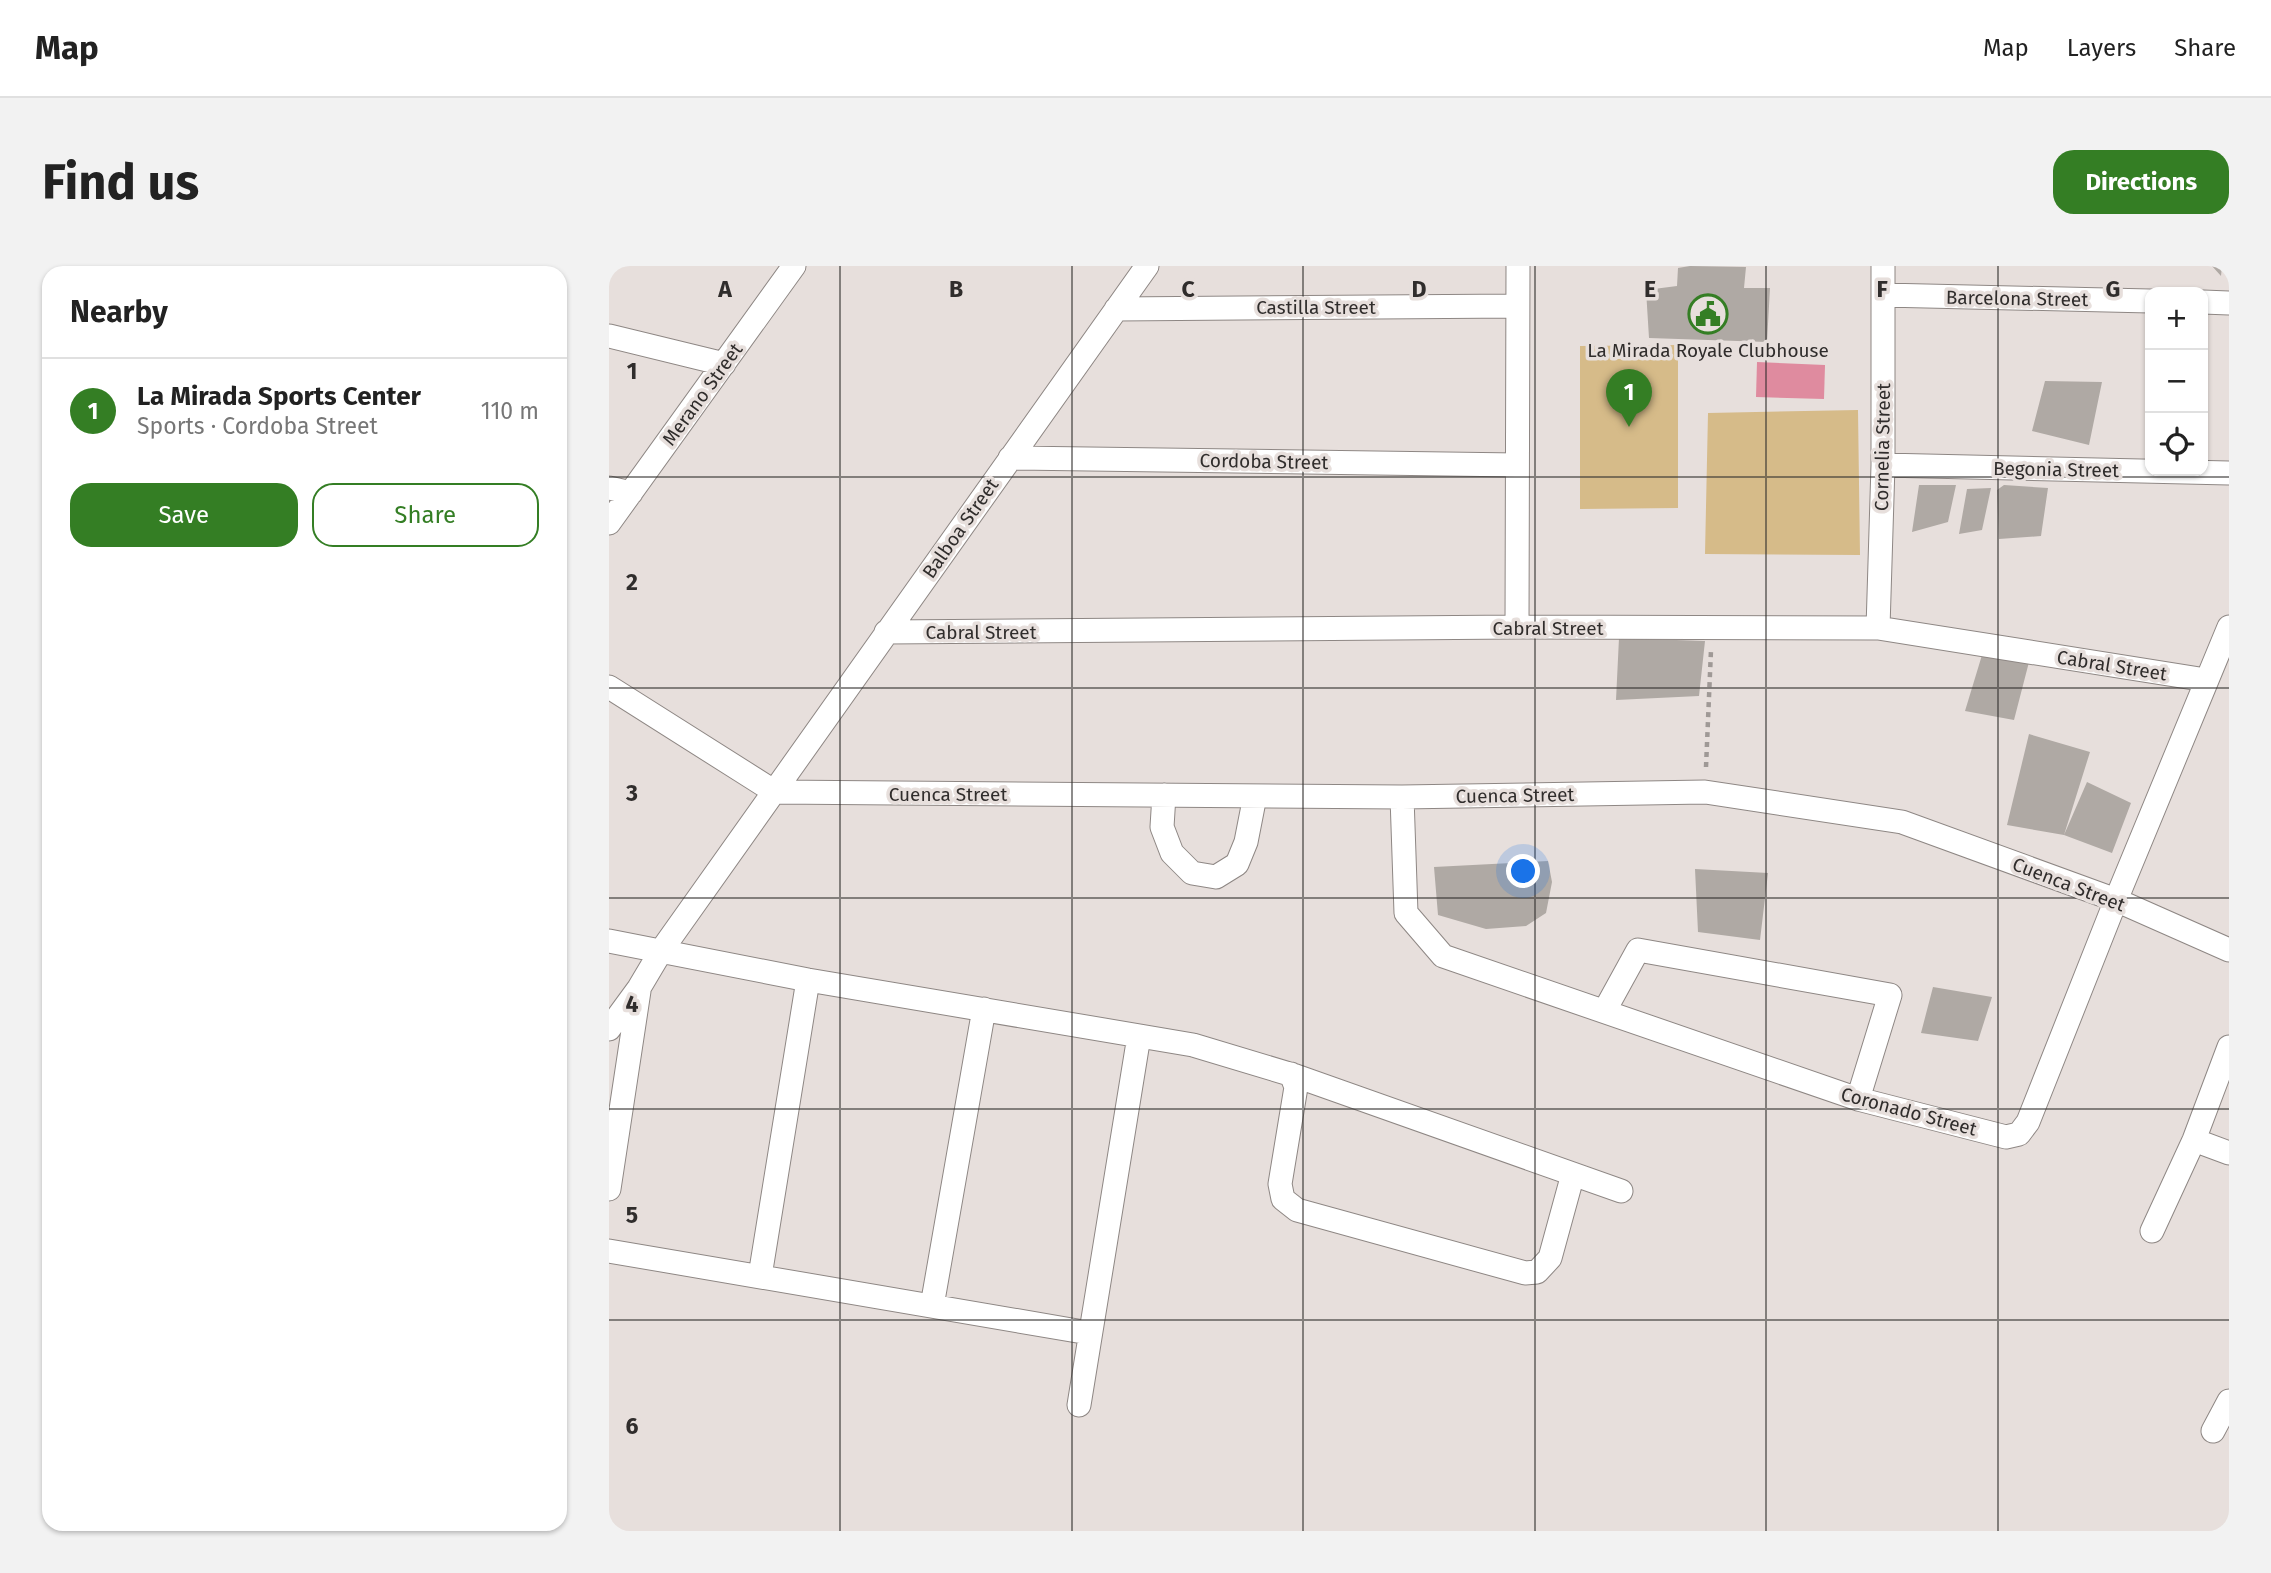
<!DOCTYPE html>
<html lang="en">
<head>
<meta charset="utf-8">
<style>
  body { margin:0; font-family:"Fira Sans",sans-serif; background:#f2f2f2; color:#222 }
  .controls { position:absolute; right:21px; top:21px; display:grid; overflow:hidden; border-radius:14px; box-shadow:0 2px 5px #0004 }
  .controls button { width:63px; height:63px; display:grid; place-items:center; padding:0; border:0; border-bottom:2px solid #e0e0e0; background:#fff; color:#222; font:35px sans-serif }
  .you { position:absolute; left:915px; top:606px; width:24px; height:24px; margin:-18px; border:5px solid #fff; border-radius:50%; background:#1a73e8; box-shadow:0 0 0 10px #1a73e833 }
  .badge { display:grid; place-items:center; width:46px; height:46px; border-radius:50%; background:#347e24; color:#fff; font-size:23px; font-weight:700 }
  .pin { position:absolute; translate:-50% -58px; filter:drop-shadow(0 2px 4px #0008) }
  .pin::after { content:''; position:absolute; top:37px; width:24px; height:21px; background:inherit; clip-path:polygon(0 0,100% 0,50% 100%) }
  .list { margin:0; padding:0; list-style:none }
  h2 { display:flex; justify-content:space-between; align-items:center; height:91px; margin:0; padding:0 28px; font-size:30px }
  h2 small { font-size:23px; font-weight:400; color:#767676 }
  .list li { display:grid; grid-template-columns:46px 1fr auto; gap:21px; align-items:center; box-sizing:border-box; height:105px; padding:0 28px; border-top:2px solid #e0e0e0 }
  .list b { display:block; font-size:26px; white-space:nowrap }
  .list p { margin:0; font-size:23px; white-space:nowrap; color:#767676 }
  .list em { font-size:23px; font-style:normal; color:#767676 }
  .actions { display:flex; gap:14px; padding:21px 28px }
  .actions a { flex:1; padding:16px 0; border:2px solid #347e24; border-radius:21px; text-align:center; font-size:24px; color:#347e24 }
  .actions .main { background:#347e24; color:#fff }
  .icon { flex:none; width:38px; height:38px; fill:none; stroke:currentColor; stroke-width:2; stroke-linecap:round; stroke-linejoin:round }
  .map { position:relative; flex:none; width:1620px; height:1265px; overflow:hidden; border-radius:21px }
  header { display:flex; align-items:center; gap:42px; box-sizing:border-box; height:98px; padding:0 35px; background:#fff; border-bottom:2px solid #e0e0e0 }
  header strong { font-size:33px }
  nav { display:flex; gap:38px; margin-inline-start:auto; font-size:24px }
  .intro { display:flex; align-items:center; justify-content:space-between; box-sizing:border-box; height:168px; padding:0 42px }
  h1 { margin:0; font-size:49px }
  .button { padding:18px 32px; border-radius:21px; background:#347e24; color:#fff; font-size:24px; font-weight:700 }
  main { display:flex; gap:42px; padding:0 42px }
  aside { flex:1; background:#fff; border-radius:21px; box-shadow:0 2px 5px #0004 }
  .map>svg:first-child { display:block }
  .green { fill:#d6bb89 }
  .water { fill:#df8b9f }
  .building { fill:#afa9a4 }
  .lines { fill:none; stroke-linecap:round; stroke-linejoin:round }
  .minor-casing { stroke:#8e8784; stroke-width:25 }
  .path { stroke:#9f9996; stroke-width:4.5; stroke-dasharray:5 5; stroke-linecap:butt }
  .minor { stroke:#fff; stroke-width:23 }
  .grid { fill:none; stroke:#302d2c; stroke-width:2; stroke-opacity:0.55 }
  .labels { text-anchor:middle; stroke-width:7; stroke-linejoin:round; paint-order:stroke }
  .street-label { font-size:19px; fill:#302d2c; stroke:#e7dfdc }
  .poi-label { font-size:19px; fill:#302d2c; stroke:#e7dfdc }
  .grid-label { font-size:23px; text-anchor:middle; font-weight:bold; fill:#302d2c; stroke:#e7dfdc; stroke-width:7; stroke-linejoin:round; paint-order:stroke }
</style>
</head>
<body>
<header>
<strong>Map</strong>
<nav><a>Map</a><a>Layers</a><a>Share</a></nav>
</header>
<div class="intro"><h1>Find us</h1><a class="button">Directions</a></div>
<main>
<aside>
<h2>Nearby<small></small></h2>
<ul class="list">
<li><span class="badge">1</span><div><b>La Mirada Sports Center</b><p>Sports · Cordoba Street</p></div><em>110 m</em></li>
</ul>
<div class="actions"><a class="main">Save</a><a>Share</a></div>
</aside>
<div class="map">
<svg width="1620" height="1265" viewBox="0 0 1620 1265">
  <rect width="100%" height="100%" fill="#e7dfdc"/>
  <path class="green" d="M 1069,79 L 1069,242 L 971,243 L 971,80 Z
    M 1249,144 L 1251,289 L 1096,288 L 1099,147 Z"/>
  <path class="water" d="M 1148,96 L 1216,99 L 1215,133 L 1147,131 Z"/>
  <path class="building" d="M 1081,0 L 1137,1 L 1135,22 L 1161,22 L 1158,76 L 1040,72 L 1037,24 L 1068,20 L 1069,2 Z
    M 1603,0 L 1613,0 L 1612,10 Z
    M 1436,115 L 1493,116 L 1480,179 L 1423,165 Z
    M 1310,219 L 1347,219 L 1339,256 L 1303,266 Z
    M 1395,219 L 1439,222 L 1432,270 L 1390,273 L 1388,224 Z
    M 1382,222 L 1373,264 L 1350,268 L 1358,223 Z
    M 1010,372 L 1096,375 L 1090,430 L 1007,434 Z
    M 1373,389 L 1420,396 L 1405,454 L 1356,445 Z
    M 1420,468 L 1481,486 L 1455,569 L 1478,516 L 1522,537 L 1503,587 L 1455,569 L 1398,559 Z
    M 939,595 L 943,616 L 937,647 L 917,660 L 877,663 L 829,649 L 825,601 Z
    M 1086,603 L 1159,607 L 1151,674 L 1089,666 Z
    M 1324,721 L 1383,731 L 1369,775 L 1312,767 Z"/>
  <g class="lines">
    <g class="minor-casing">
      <path id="minor" d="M 1274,29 L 1541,35
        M 1594,36 L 1620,37
        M 507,43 L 908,40
        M 0,70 L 115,98
        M 401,192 L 908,199
        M 1274,199 L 1620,207
        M 0,222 L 22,227
        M 0,257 L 185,0
        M 908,361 L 909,0
        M 1269,362 L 1274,199 L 1274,0
        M 277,366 L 908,361 L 1269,362 L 1597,414
        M 0,421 L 166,526
        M 166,526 L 793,531 L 1096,526 L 1293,556 L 1507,634 L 1620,684
        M 555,529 L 553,561 L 563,587 L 583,607 L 607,611 L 628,598 L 637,576 L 646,530
        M 793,531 L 797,647 L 834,690 L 1249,833 L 1397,871 L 1410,868 L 1419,856 L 1507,634 L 1620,361
        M 0,675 L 199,714 L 584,779 L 687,810 L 1012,925
        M 996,744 L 1029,684 L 1281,729 L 1249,833
        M 0,763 L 30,722 L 52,685 L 538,0
        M 682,808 L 687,821 L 671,918 L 674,933 L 688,944 L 916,1007 L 928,1006 L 941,992 L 964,908
        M 1585,874 L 1620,887
        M 0,923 L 30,725
        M 1543,965 L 1585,874 L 1620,781
        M 0,985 L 480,1067
        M 151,1010 L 199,714
        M 323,1040 L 375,743
        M 470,1139 L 530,770
        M 1604,1165 L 1620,1135"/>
    </g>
    <path class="path" d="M 1097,501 L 1102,384"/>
    <use href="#minor" class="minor"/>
  </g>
  <path class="grid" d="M 231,0 L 231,1265M 463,0 L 463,1265M 694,0 L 694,1265M 926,0 L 926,1265M 1157,0 L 1157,1265M 1389,0 L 1389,1265M 0,211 L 1620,211M 0,422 L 1620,422M 0,632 L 1620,632M 0,843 L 1620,843M 0,1054 L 1620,1054"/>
  <defs>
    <g id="civic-ring" transform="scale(2.0125)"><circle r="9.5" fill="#e7dfdc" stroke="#347e24" stroke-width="1.5"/><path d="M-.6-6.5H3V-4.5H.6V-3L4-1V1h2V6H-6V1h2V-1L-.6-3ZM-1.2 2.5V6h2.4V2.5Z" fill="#347e24"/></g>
  </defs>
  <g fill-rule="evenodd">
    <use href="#civic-ring" x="1099" y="48"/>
  </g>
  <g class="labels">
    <g class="street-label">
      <text transform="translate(1408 32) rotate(1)" y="7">Barcelona Street</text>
      <text x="707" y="48">Castilla Street</text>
      <text transform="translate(93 128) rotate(-54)" y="7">Merano Street</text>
      <text transform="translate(1273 181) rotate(-89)" y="7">Cornelia Street</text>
      <text transform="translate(655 195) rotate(1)" y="7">Cordoba Street</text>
      <text transform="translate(1447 203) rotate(1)" y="7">Begonia Street</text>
      <text transform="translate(351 262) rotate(-55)" y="7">Balboa Street</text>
      <text x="939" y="369">Cabral Street</text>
      <text x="372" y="373">Cabral Street</text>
      <text transform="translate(1503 399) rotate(9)" y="7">Cabral Street</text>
      <text x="339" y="535">Cuenca Street</text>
      <text transform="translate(906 529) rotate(-1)" y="7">Cuenca Street</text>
      <text transform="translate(1460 618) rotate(21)" y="7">Cuenca Street</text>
      <text transform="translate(1300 845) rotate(15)" y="7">Coronado Street</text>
    </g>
    <g class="poi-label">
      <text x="1099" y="91">La Mirada Royale Clubhouse</text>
    </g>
  </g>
  <g class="grid-label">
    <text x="116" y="31">A</text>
    <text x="347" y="31">B</text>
    <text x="579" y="31">C</text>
    <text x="810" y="31">D</text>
    <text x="1041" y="31">E</text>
    <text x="1273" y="31">F</text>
    <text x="1504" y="31">G</text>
    <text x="23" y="113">1</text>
    <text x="23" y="324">2</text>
    <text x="23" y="535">3</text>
    <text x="23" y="746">4</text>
    <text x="23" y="957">5</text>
    <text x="23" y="1168">6</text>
  </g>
</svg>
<div class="controls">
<button>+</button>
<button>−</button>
<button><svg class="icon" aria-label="locate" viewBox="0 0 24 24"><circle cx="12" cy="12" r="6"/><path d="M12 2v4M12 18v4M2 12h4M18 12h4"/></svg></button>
</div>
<div class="you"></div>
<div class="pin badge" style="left:1020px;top:161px">1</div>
</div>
</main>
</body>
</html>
